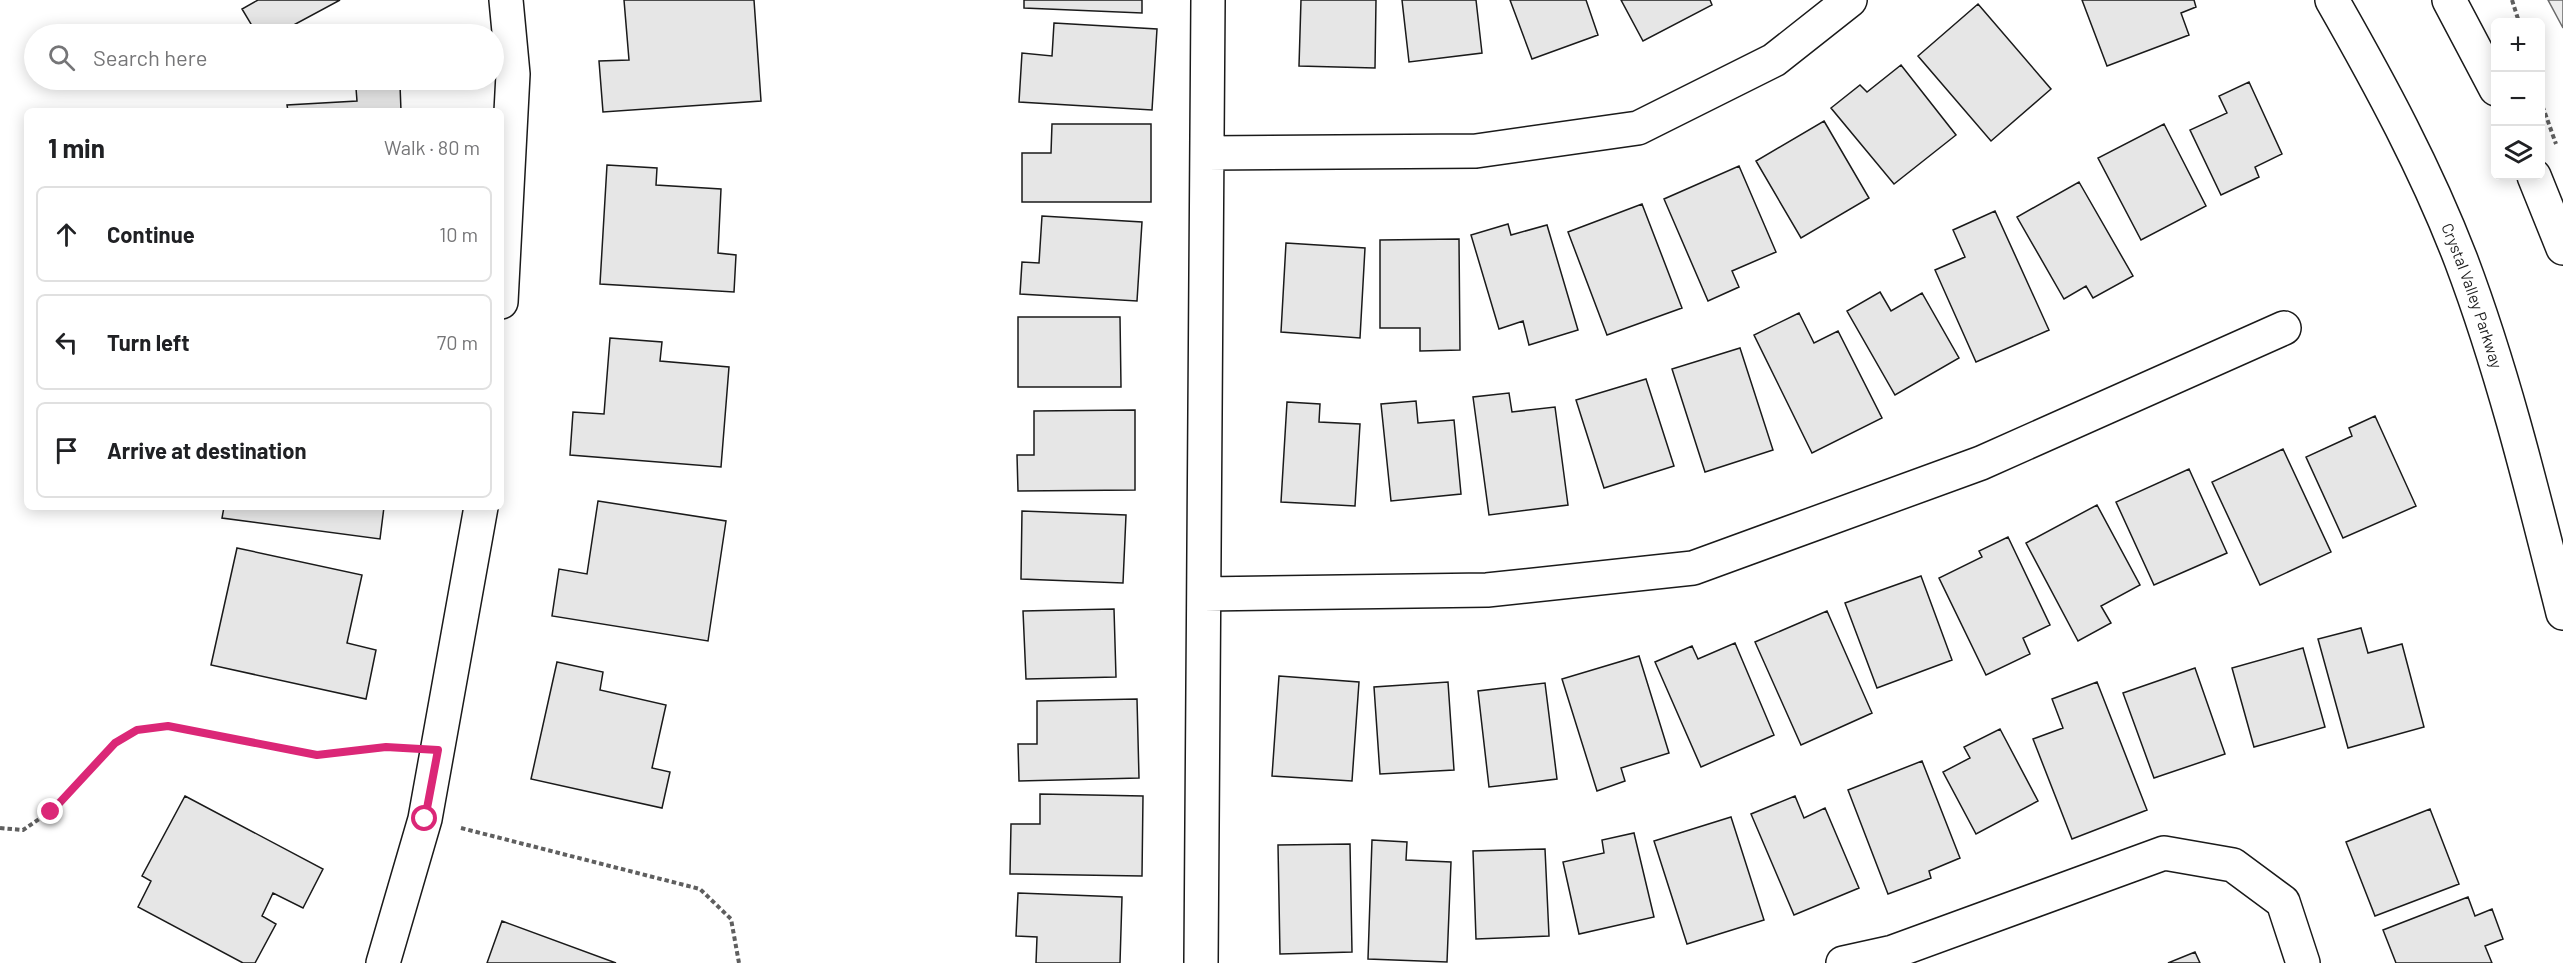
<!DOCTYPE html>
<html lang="en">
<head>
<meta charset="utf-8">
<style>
  body { margin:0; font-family:Barlow,sans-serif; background:#f6f6f6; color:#202124 }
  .controls { position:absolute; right:18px; top:18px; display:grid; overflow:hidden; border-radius:9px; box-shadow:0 3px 15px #0003 }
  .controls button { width:54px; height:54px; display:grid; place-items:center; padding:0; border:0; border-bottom:2px solid #e0e0e0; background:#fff; color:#202124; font:30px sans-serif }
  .stop { position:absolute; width:18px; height:18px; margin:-14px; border:4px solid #db2777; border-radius:50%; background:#fff }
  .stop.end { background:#db2777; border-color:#fff; box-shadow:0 2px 6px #0008 }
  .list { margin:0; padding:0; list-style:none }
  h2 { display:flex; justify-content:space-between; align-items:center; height:78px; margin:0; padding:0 24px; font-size:26px }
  h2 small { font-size:20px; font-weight:400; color:#757577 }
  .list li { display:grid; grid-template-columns:39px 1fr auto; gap:18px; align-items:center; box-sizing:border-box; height:96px; margin:0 12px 12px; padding:0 12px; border:2px solid #e0e0e0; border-radius:9px }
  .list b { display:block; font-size:22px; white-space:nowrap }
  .list em { font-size:20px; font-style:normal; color:#757577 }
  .icon { flex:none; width:33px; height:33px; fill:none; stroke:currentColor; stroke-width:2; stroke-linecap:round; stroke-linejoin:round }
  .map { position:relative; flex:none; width:2563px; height:963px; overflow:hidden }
  .search { position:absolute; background:#fff; box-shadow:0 3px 15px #0003; left:24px; top:24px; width:480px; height:66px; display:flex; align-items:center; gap:15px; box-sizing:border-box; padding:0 21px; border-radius:33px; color:#757577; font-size:22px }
  .panel { position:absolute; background:#fff; box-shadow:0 3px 15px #0003; left:24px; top:108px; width:480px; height:402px; border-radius:9px }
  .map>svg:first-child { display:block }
  .built { fill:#ededed; stroke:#6a6a6a; stroke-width:1.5 }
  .building { fill:#e6e6e6; stroke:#1a1a1a; stroke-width:1.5 }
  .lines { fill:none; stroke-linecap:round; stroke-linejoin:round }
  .minor-casing { stroke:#1a1a1a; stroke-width:36 }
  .major-casing { stroke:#1a1a1a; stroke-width:36 }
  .path { stroke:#5f5f5f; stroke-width:4; stroke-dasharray:4.5 3; stroke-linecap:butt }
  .minor { stroke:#fff; stroke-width:33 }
  .major { stroke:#fff; stroke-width:33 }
  .route { stroke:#db2777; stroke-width:8 }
  .labels { text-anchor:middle; stroke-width:4.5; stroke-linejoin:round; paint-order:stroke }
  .street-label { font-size:16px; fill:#1a1a1a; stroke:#fff }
</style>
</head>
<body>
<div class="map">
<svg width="2563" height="963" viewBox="0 0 2563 963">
  <rect width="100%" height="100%" fill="#fff"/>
  <path class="built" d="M 2548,0 L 2563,0 L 2563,28 Z"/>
  <path class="building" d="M 258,0 L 340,0 L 277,34 L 257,34 L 242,9 Z
    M 624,0 L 754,0 L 761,101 L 603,112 L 599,61 L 629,60 Z
    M 1024,0 L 1142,0 L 1142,13 L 1024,8 Z
    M 1301,0 L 1376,0 L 1375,68 L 1299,66 Z
    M 1402,0 L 1476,0 L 1482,53 L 1409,62 Z
    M 1510,0 L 1586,0 L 1598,35 L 1532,59 Z
    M 1621,0 L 1710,0 L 1712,5 L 1643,41 Z
    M 2082,0 L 2194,0 L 2196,7 L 2181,13 L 2189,35 L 2107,66 Z
    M 1978,4 L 2051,89 L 1991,141 L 1918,56 Z
    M 1054,23 L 1157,29 L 1152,110 L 1019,102 L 1022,53 L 1052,56 Z
    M 1901,65 L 1956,135 L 1894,184 L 1831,108 L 1860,85 L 1867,92 Z
    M 2249,82 L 2282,154 L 2255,167 L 2259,177 L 2221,195 L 2190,130 L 2227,113 L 2219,96 Z
    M 400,85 L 401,111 L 288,111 L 287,105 L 357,101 L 356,88 Z
    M 1824,121 L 1869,198 L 1801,238 L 1756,161 Z
    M 1052,124 L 1151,124 L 1151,202 L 1022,202 L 1022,153 L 1051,153 Z
    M 2164,124 L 2206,206 L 2141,240 L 2098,158 Z
    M 607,165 L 657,168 L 656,185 L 721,189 L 718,253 L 736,255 L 734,292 L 600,284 Z
    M 1739,166 L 1776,252 L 1732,271 L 1739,287 L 1708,301 L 1664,199 Z
    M 2079,182 L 2133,276 L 2093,298 L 2086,286 L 2064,299 L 2017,217 Z
    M 1642,204 L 1682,308 L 1607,335 L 1568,232 Z
    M 1995,211 L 2049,330 L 1976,362 L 1935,270 L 1965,257 L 1953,230 Z
    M 1042,216 L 1142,222 L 1137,301 L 1020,294 L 1022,262 L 1039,263 Z
    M 1508,224 L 1511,235 L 1547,225 L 1578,330 L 1529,345 L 1523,321 L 1499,329 L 1471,235 Z
    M 1459,239 L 1460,350 L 1420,351 L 1420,328 L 1380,328 L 1380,240 Z
    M 1286,243 L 1365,248 L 1360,338 L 1281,332 Z
    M 1880,292 L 1891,311 L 1922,293 L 1959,358 L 1895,395 L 1847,311 Z
    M 1799,313 L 1814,343 L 1838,331 L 1882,418 L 1812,453 L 1754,335 Z
    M 1018,317 L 1120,317 L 1121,387 L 1018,387 Z
    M 610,338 L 662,342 L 660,361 L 729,367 L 721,467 L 570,455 L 573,412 L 604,414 Z
    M 1740,348 L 1773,450 L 1705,472 L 1672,369 Z
    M 1646,379 L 1674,466 L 1604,488 L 1576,400 Z
    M 1509,393 L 1512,412 L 1555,407 L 1568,505 L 1489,515 L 1473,397 Z
    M 1416,401 L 1418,423 L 1454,420 L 1461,494 L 1391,501 L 1381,404 Z
    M 1287,402 L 1320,404 L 1319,422 L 1360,424 L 1355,506 L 1281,502 Z
    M 1135,410 L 1135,490 L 1018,491 L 1017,455 L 1034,455 L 1034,411 Z
    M 2375,416 L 2416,506 L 2343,538 L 2306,457 L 2352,436 L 2349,428 Z
    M 2283,449 L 2331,552 L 2260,585 L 2212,482 Z
    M 2189,469 L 2227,553 L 2154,585 L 2116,502 Z
    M 598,501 L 726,521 L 708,641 L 552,616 L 559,569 L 587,574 Z
    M 2097,505 L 2140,585 L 2101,606 L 2111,623 L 2078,641 L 2026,543 Z
    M 224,507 L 384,507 L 380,539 L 222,518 Z
    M 1022,511 L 1126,515 L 1123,583 L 1021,579 Z
    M 2008,537 L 2050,625 L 2023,638 L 2030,654 L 1986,675 L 1939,578 L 1982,557 L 1979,551 Z
    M 237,548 L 362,575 L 347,643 L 376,650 L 366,699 L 211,665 Z
    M 1921,576 L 1952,660 L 1877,688 L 1845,603 Z
    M 1114,609 L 1116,677 L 1026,679 L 1023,611 Z
    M 1827,611 L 1872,713 L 1801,745 L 1755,642 Z
    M 2361,628 L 2368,653 L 2402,644 L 2424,727 L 2348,748 L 2318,639 Z
    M 1735,643 L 1774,735 L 1701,767 L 1655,662 L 1692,646 L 1698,659 Z
    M 2303,648 L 2325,727 L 2254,747 L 2232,668 Z
    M 1639,656 L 1669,753 L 1621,768 L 1625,781 L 1597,791 L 1562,679 Z
    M 557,662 L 603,672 L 600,690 L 666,705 L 652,768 L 670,772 L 662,808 L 531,779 Z
    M 2195,668 L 2225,754 L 2154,778 L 2123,693 Z
    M 1279,676 L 1359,682 L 1352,781 L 1272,776 Z
    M 1448,682 L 1454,770 L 1380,774 L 1374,687 Z
    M 2097,682 L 2147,810 L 2072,839 L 2033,739 L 2063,728 L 2052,699 Z
    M 1545,683 L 1557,779 L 1489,787 L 1478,691 Z
    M 1137,699 L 1139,778 L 1019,781 L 1018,744 L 1037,744 L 1037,701 Z
    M 2000,729 L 2038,801 L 1976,834 L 1943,772 L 1970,758 L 1964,747 Z
    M 1922,761 L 1960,858 L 1929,871 L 1931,878 L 1888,894 L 1848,790 Z
    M 1040,794 L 1143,796 L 1142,876 L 1010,874 L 1011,824 L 1040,824 Z
    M 185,796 L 323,869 L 303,908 L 273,893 L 262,916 L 276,924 L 255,963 L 243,963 L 138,907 L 151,881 L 142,876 Z
    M 1795,796 L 1804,818 L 1825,808 L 1859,888 L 1794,915 L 1751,814 Z
    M 2430,809 L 2459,884 L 2375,916 L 2346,842 Z
    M 1731,817 L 1764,920 L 1687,944 L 1654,841 Z
    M 1634,833 L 1654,917 L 1579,934 L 1563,862 L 1604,853 L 1602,840 Z
    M 1372,840 L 1407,842 L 1406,860 L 1451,862 L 1447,962 L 1368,959 Z
    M 1350,844 L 1352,952 L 1280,954 L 1278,845 Z
    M 1545,849 L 1549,936 L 1476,939 L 1473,851 Z
    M 1018,893 L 1122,897 L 1120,963 L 1036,963 L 1037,937 L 1016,936 Z
    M 2468,897 L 2475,916 L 2492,909 L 2503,939 L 2485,946 L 2492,963 L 2396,963 L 2383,930 Z
    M 502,921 L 616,963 L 487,963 Z
    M 2195,952 L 2200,963 L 2168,963 Z"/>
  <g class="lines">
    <g class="minor-casing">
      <path id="minor" d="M 1207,153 L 1476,151 L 1638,128 L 1774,60 L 1850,0
        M 501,302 L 513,74 L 506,0
        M 1204,594 L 1487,590 L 1693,568 L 1981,463 L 2284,328
        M 383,963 L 425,819 L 481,507
        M 1201,963 L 1208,0
        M 1843,963 L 1893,952 L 2164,853 L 2233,865 L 2283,902 L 2303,963"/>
    </g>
    <g class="major-casing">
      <g id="major">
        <path id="s1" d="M 2332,0 C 2380,84 2426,169 2461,260 C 2504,374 2533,494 2563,613"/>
        <path d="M 2449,0 L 2496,89"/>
        <path d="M 2534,176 L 2563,248"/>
      </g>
    </g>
    <path class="path" d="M 2512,0 L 2519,22
      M 2540,99 L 2556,144
      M 0,828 L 23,830 L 51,811 L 115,743 L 137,730 L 168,726 L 317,755 L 386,747 L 398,748
      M 461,828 L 700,889 L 731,919 L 739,963"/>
    <use href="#minor" class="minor"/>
    <use href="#major" class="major"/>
  </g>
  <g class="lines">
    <path class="route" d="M 51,812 L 115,743 L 137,730 L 168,726 L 317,755 L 386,747 L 438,750 L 425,819"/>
  </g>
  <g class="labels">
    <g class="street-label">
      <text dy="6" stroke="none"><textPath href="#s1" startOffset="328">Crystal Valley Parkway</textPath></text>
    </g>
  </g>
</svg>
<div class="controls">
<button>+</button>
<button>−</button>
<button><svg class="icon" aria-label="layers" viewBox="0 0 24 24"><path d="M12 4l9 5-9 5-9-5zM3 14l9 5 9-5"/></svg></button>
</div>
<div class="stop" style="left:425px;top:819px"></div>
<div class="stop end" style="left:51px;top:812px"></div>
<div class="search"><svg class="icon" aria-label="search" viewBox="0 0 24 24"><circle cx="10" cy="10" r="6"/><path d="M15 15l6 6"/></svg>Search here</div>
<section class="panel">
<h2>1 min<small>Walk · 80 m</small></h2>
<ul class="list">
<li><svg class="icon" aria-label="ahead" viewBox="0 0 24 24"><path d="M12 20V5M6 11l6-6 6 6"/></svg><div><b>Continue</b></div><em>10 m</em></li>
<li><svg class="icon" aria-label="left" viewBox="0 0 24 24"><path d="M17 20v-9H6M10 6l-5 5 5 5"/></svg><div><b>Turn left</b></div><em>70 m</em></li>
<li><svg class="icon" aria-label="arrive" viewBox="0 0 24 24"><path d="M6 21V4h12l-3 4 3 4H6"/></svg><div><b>Arrive at destination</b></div></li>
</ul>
</section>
</div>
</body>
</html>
